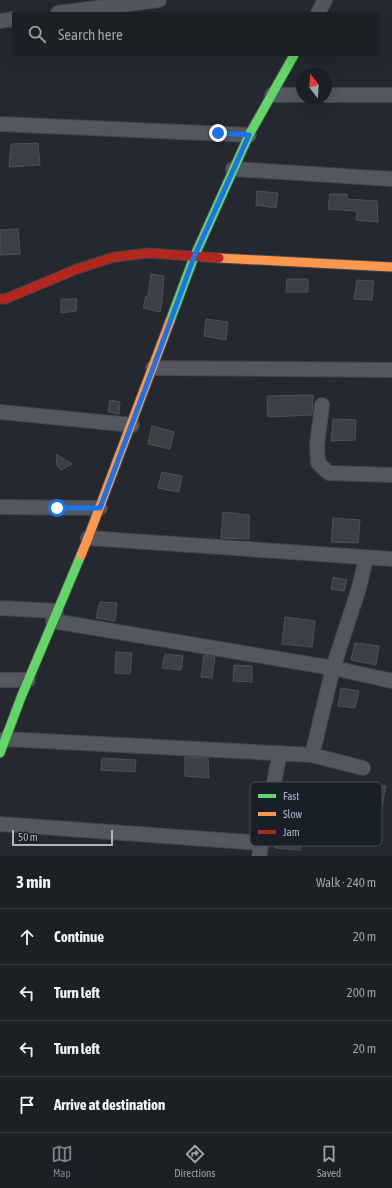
<!DOCTYPE html>
<html lang="en">
<head>
<meta charset="utf-8">
<style>
  body { margin:0; font-family:"Asap Condensed",sans-serif; background:#292c30; color:#f1f3f6 }
  .compass { position:absolute; left:296px; top:68px; width:36px; height:36px; border-radius:50%; background:#1c1f23; box-shadow:0 4px 16px #0002; rotate:343deg }
  .scale { position:absolute; left:12px; bottom:10px; width:101px; box-sizing:border-box; padding-left:4px; border:2px solid #adb4c2; border-top:0; font-size:11px; line-height:14px; white-space:nowrap; color:#adb4c2; -webkit-text-stroke:3px #191f29; paint-order:stroke }
  .stop { position:absolute; width:12px; height:12px; margin:-9px; border:3px solid #1a73e8; border-radius:50%; background:#fff }
  .stop.end { background:#1a73e8; border-color:#fff; box-shadow:0 1px 4px #0008 }
  .list { margin:0; padding:0; list-style:none }
  h2 { display:flex; justify-content:space-between; align-items:center; height:52px; margin:0; padding:0 16px; font-size:17px }
  h2 small { font-size:13px; font-weight:400; color:#a0a2a6 }
  .list li { display:grid; grid-template-columns:26px 1fr auto; gap:12px; align-items:center; box-sizing:border-box; height:56px; padding:0 16px; border-top:1px solid #3a3d41 }
  .list b { display:block; font-size:15px; white-space:nowrap }
  .list em { font-size:13px; font-style:normal; color:#a0a2a6 }
  .icon { flex:none; width:22px; height:22px; fill:none; stroke:currentColor; stroke-width:2; stroke-linecap:round; stroke-linejoin:round }
  .map { position:relative; flex:none; width:392px; height:856px; overflow:hidden }
  .search { position:absolute; background:#1c1f23; box-shadow:0 4px 16px #0002; left:12px; right:12px; top:12px; height:44px; display:flex; align-items:center; gap:10px; box-sizing:border-box; padding:0 14px; border-radius:0px; color:#a0a2a6; font-size:15px }
  .sheet { height:276px; background:#1c1f23 }
  nav { display:flex; justify-content:space-around; align-items:center; box-sizing:border-box; height:56px; border-top:1px solid #3a3d41; background:#1c1f23; font-size:11px; color:#a0a2a6 }
  nav a { display:grid; justify-items:center; gap:2px }
  nav .on { color:#7d838f }
  .map>svg:first-child { display:block }
  .building { fill:#3c3f44; stroke:#4c5058 }
  .lines { fill:none; stroke-linecap:round; stroke-linejoin:round }
  .street-casing { stroke:#42454a; stroke-width:16 }
  .fast-casing { stroke:#42454a; stroke-width:11 }
  .slow-casing { stroke:#42454a; stroke-width:11 }
  .jam-casing { stroke:#42454a; stroke-width:11 }
  .street { stroke:#54575e; stroke-width:14 }
  .fast { stroke:#63d668; stroke-width:9 }
  .slow { stroke:#ff974d; stroke-width:9 }
  .jam { stroke:#b3261e; stroke-width:9 }
  .route { stroke:#1a73e8; stroke-width:5 }
  .key { fill:#191f29; stroke:#454c57; stroke-width:1 }
  .key-label { font-size:11px; fill:#adb4c2 }
</style>
</head>
<body>
<div class="map">
<svg width="392" height="856" viewBox="0 0 392 856">
  <rect width="100%" height="100%" fill="#25292f"/>
  <path class="building" d="M 38,143 L 40,165 L 9,167 L 11,144 Z
    M 257,191 L 278,193 L 276,208 L 256,205 Z
    M 330,194 L 347,194 L 347,199 L 377,201 L 378,222 L 356,220 L 357,211 L 328,209 Z
    M 18,229 L 20,254 L 0,255 L 0,230 Z
    M 151,274 L 164,276 L 162,302 L 160,312 L 143,308 L 146,296 L 148,296 Z
    M 287,279 L 308,279 L 308,292 L 286,292 Z
    M 357,280 L 374,281 L 372,300 L 354,299 Z
    M 61,299 L 77,299 L 76,311 L 61,313 Z
    M 206,319 L 228,322 L 226,340 L 204,336 Z
    M 313,395 L 312,415 L 268,417 L 267,396 Z
    M 110,400 L 120,402 L 119,414 L 108,412 Z
    M 333,419 L 356,420 L 355,440 L 331,441 Z
    M 152,426 L 174,432 L 170,449 L 148,444 Z
    M 56,454 L 72,464 L 61,470 L 57,466 Z
    M 162,472 L 182,476 L 179,492 L 158,488 Z
    M 223,512 L 249,515 L 249,539 L 221,538 Z
    M 333,518 L 360,520 L 358,543 L 331,542 Z
    M 333,577 L 347,580 L 344,591 L 331,589 Z
    M 100,602 L 117,603 L 115,621 L 96,618 Z
    M 285,617 L 315,621 L 312,647 L 282,644 Z
    M 355,643 L 379,646 L 376,665 L 351,660 Z
    M 116,652 L 132,653 L 130,674 L 115,673 Z
    M 165,654 L 183,656 L 181,670 L 162,668 Z
    M 204,655 L 215,657 L 212,678 L 201,677 Z
    M 234,665 L 252,666 L 252,682 L 233,681 Z
    M 341,688 L 359,691 L 355,708 L 338,706 Z
    M 185,757 L 208,758 L 209,778 L 185,776 Z
    M 102,758 L 136,760 L 135,772 L 101,770 Z
    M 367,784 L 386,786 L 382,807 L 363,803 Z
    M 276,828 L 301,828 L 300,850 L 275,848 Z"/>
  <g class="lines">
    <g class="street-casing">
      <path id="street" d="M 58,13 L 159,0
        M 318,13 L 325,0
        M 0,21 L 13,19
        M 272,95 L 302,95
        M 326,95 L 392,95
        M 0,124 L 249,135
        M 233,169 L 392,179
        M 153,368 L 392,370
        M 322,405 L 317,445 L 318,463 L 329,473 L 392,475
        M 0,412 L 132,425
        M 0,507 L 100,508
        M 88,538 L 392,559
        M 0,608 L 56,611
        M 53,621 L 333,668 L 392,681
        M 0,680 L 28,680
        M 4,739 L 312,755 L 363,768
        M 312,755 L 333,668 L 359,588 L 366,558
        M 0,824 L 261,843
        M 259,856 L 280,753"/>
    </g>
    <g class="fast-casing">
      <path id="fast" d="M 170,321 L 194,257 L 249,135 L 294,55
        M 0,753 L 22,695 L 81,555"/>
    </g>
    <g class="slow-casing">
      <path id="slow" d="M 219,258 L 392,267
        M 81,555 L 88,538 L 170,321"/>
    </g>
    <g class="jam-casing">
      <path id="jam" d="M 0,299 L 5,299 L 77,269 L 114,257 L 149,253 L 219,258"/>
    </g>
    <use href="#street" class="street"/>
    <use href="#fast" class="fast"/>
    <use href="#slow" class="slow"/>
    <use href="#jam" class="jam"/>
  </g>
  <g class="lines">
    <path class="route" d="M 57,508 L 100,508 L 153,368 L 194,257 L 249,135 L 218,133"/>
  </g>
  <rect x="250" y="782" width="132" height="64" rx="6" class="key"/>
  <rect x="258" y="794" width="18" height="4" fill="#63d668"/>
  <rect x="258" y="812" width="18" height="4" fill="#ff974d"/>
  <rect x="258" y="830" width="18" height="4" fill="#b3261e"/>
  <g class="key-label">
    <text x="283" y="800">Fast</text>
    <text x="283" y="818">Slow</text>
    <text x="283" y="836">Jam</text>
  </g>
</svg>
<svg class="compass" viewBox="-18 -18 36 36"><path d="M0-13l5 13h-10z" fill="#e53935"/><path d="M0 13l5-13h-10z" fill="#a0a2a6"/></svg>
<div class="scale">50 m</div>
<div class="stop" style="left:57px;top:508px"></div>
<div class="stop end" style="left:218px;top:133px"></div>
<div class="search"><svg class="icon" aria-label="search" viewBox="0 0 24 24"><circle cx="10" cy="10" r="6"/><path d="M15 15l6 6"/></svg>Search here</div>
</div>
<section class="sheet">
<h2>3 min<small>Walk · 240 m</small></h2>
<ul class="list">
<li><svg class="icon" aria-label="ahead" viewBox="0 0 24 24"><path d="M12 20V5M6 11l6-6 6 6"/></svg><div><b>Continue</b></div><em>20 m</em></li>
<li><svg class="icon" aria-label="left" viewBox="0 0 24 24"><path d="M17 20v-9H6M10 6l-5 5 5 5"/></svg><div><b>Turn left</b></div><em>200 m</em></li>
<li><svg class="icon" aria-label="left" viewBox="0 0 24 24"><path d="M17 20v-9H6M10 6l-5 5 5 5"/></svg><div><b>Turn left</b></div><em>20 m</em></li>
<li><svg class="icon" aria-label="arrive" viewBox="0 0 24 24"><path d="M6 21V4h12l-3 4 3 4H6"/></svg><div><b>Arrive at destination</b></div></li>
</ul>
</section>
<nav>
<a class="on"><svg class="icon" aria-label="map" viewBox="0 0 24 24"><path d="M3 6l6-2 6 2 6-2v14l-6 2-6-2-6 2zM9 4v14M15 6v14"/></svg>Map</a>
<a><svg class="icon" aria-label="directions" viewBox="0 0 24 24"><path d="M12 3l9 9-9 9-9-9zM9 14v-3h6M13 9l2 2-2 2"/></svg>Directions</a>
<a><svg class="icon" aria-label="saved" viewBox="0 0 24 24"><path d="M7 4h10v16l-5-4-5 4z"/></svg>Saved</a>
</nav>
</body>
</html>
